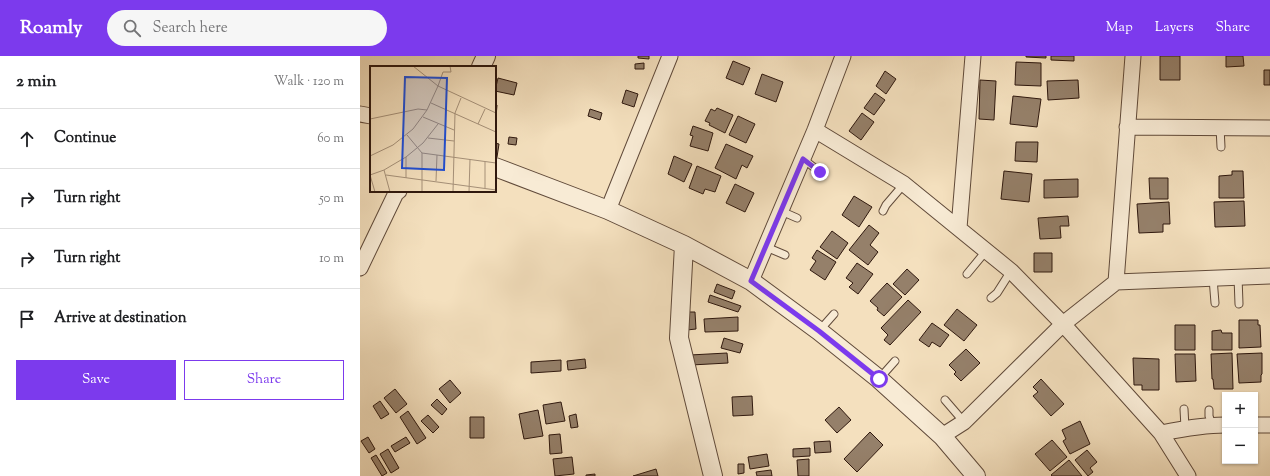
<!DOCTYPE html>
<html lang="en">
<head>
<meta charset="utf-8">
<style>
  body { margin:0; font-family:"Sorts Mill Goudy",serif; background:#f6f6f6; color:#202124 }
  .controls { position:absolute; right:12px; bottom:12px; display:grid; overflow:hidden; border-radius:0px; box-shadow:0 1px 3px #0004 }
  .controls button { width:36px; height:36px; display:grid; place-items:center; padding:0; border:0; border-bottom:1px solid #e0e0e0; background:#fff; color:#202124; font:20px sans-serif }
  .stop { position:absolute; width:12px; height:12px; margin:-9px; border:3px solid #7c3aed; border-radius:50%; background:#fff }
  .stop.end { background:#7c3aed; border-color:#fff; box-shadow:0 1px 4px #0008 }
  .list { margin:0; padding:0; list-style:none }
  h2 { display:flex; justify-content:space-between; align-items:center; height:52px; margin:0; padding:0 16px; font-size:17px }
  h2 small { font-size:13px; font-weight:400; color:#757577 }
  .list li { display:grid; grid-template-columns:26px 1fr auto; gap:12px; align-items:center; box-sizing:border-box; height:60px; padding:0 16px; border-top:1px solid #e0e0e0 }
  .list b { display:block; font-size:15px; white-space:nowrap }
  .list em { font-size:13px; font-style:normal; color:#757577 }
  .actions { display:flex; gap:8px; padding:12px 16px }
  .actions a { flex:1; padding:9px 0; border:1px solid #7c3aed; border-radius:0px; text-align:center; font-size:14px; color:#7c3aed }
  .actions .main { background:#7c3aed; color:#fff }
  .icon { flex:none; width:22px; height:22px; fill:none; stroke:currentColor; stroke-width:2; stroke-linecap:round; stroke-linejoin:round }
  .map { position:relative; flex:none; width:910px; height:420px; overflow:hidden }
  header { display:flex; align-items:center; gap:24px; box-sizing:border-box; height:56px; padding:0 20px; background:#7c3aed; color:#fff }
  header strong { font-size:19px }
  nav { display:flex; gap:22px; margin-inline-start:auto; font-size:14px }
  .search { width:280px; height:36px; background:#f6f6f6; display:flex; align-items:center; gap:10px; box-sizing:border-box; padding:0 14px; border-radius:22px; color:#757577; font-size:15px }
  main { display:flex }
  aside { flex:1; background:#fff }
  .map>svg:first-child { display:block }
  .building { fill:#95806a; stroke:#2f180e }
  .lines { fill:none; stroke-linecap:round; stroke-linejoin:round }
  .service-casing { stroke:#604a3a; stroke-width:9 }
  .minor-casing { stroke:#604a3a; stroke-width:17 }
  .tertiary-casing { stroke:#604a3a; stroke-width:20 }
  .service { stroke:#f8ebd5; stroke-width:7 }
  .minor { stroke:#f8ebd5; stroke-width:15 }
  .tertiary { stroke:#f8ebd5; stroke-width:18 }
  .route { stroke:#7c3aed; stroke-width:5 }
  .inset-road { fill:none; stroke:#a59078; stroke-width:1 }
  .view { fill:#1d4ed8; fill-opacity:0.15; stroke:#1d4ed8; stroke-width:2 }
  .inset-edge { fill:none; stroke:#2f180e; stroke-width:2 }
</style>
</head>
<body>
<header>
<strong>Roamly</strong>
<div class="search"><svg class="icon" aria-label="search" viewBox="0 0 24 24"><circle cx="10" cy="10" r="6"/><path d="M15 15l6 6"/></svg>Search here</div>
<nav><a>Map</a><a>Layers</a><a>Share</a></nav>
</header>
<main>
<aside>
<h2>2 min<small>Walk · 120 m</small></h2>
<ul class="list">
<li><svg class="icon" aria-label="ahead" viewBox="0 0 24 24"><path d="M12 20V5M6 11l6-6 6 6"/></svg><div><b>Continue</b></div><em>60 m</em></li>
<li><svg class="icon" aria-label="right" viewBox="0 0 24 24"><path d="M7 20v-9h11M14 6l5 5-5 5"/></svg><div><b>Turn right</b></div><em>50 m</em></li>
<li><svg class="icon" aria-label="right" viewBox="0 0 24 24"><path d="M7 20v-9h11M14 6l5 5-5 5"/></svg><div><b>Turn right</b></div><em>10 m</em></li>
<li><svg class="icon" aria-label="arrive" viewBox="0 0 24 24"><path d="M6 21V4h12l-3 4 3 4H6"/></svg><div><b>Arrive at destination</b></div></li>
</ul>
<div class="actions"><a class="main">Save</a><a>Share</a></div>
</aside>
<div class="map">
<svg width="910" height="420" viewBox="0 0 910 420">
  <rect width="100%" height="100%" fill="#f4e0be"/>
  <filter id="stains"><feTurbulence type="fractalNoise" baseFrequency=".005" numOctaves="4"/><feColorMatrix values="0 0 0 0 .2 0 0 0 0 .09 0 0 0 0 .02 0 0 0 .5 -.17"/></filter>
  <radialGradient id="worn" r=".72"><stop offset=".6" stop-color="#630" stop-opacity="0"/><stop offset="1" stop-color="#630" stop-opacity=".3"/></radialGradient>
  <path class="building" d="M 278,0 L 289,0 L 289,3 L 278,2 Z
    M 666,0 L 686,0 L 686,2 L 666,1 Z
    M 691,0 L 714,0 L 714,5 L 691,4 Z
    M 800,0 L 820,0 L 820,24 L 800,24 Z
    M 866,0 L 883,0 L 884,10 L 866,11 Z
    M 373,5 L 390,12 L 383,29 L 366,22 Z
    M 656,6 L 681,7 L 681,30 L 655,29 Z
    M 284,7 L 284,13 L 275,13 L 275,8 Z
    M 904,14 L 910,14 L 910,29 L 904,29 Z
    M 525,15 L 536,23 L 526,38 L 516,30 Z
    M 402,18 L 423,26 L 416,46 L 395,38 Z
    M 138,22 L 157,27 L 154,39 L 135,35 Z
    M 620,24 L 636,25 L 634,64 L 619,63 Z
    M 718,24 L 719,42 L 688,44 L 687,25 Z
    M 266,34 L 278,38 L 274,51 L 262,47 Z
    M 515,37 L 525,44 L 514,59 L 504,52 Z
    M 653,40 L 681,43 L 677,71 L 650,68 Z
    M 135,49 L 137,49 L 136,61 L 135,61 Z
    M 357,52 L 373,59 L 365,77 L 349,69 L 350,67 L 345,65 L 351,53 L 355,55 Z
    M 230,53 L 242,57 L 240,64 L 228,60 Z
    M 502,57 L 514,66 L 501,84 L 489,75 Z
    M 378,60 L 395,68 L 386,87 L 369,79 Z
    M 333,70 L 353,77 L 348,95 L 330,90 L 333,80 L 330,79 Z
    M 149,81 L 157,82 L 156,89 L 148,88 Z
    M 656,86 L 678,86 L 677,106 L 655,105 Z
    M 135,87 L 139,88 L 137,101 L 135,101 Z
    M 366,88 L 393,100 L 387,112 L 382,109 L 376,123 L 355,112 Z
    M 314,100 L 332,108 L 324,126 L 308,118 Z
    M 337,110 L 361,120 L 355,136 L 345,133 L 343,138 L 329,132 Z
    M 644,115 L 672,118 L 669,146 L 641,143 Z
    M 872,115 L 883,115 L 884,142 L 859,142 L 859,120 L 872,119 Z
    M 789,122 L 808,122 L 808,143 L 790,143 Z
    M 718,123 L 718,141 L 684,142 L 684,124 Z
    M 375,128 L 394,137 L 385,156 L 366,147 Z
    M 494,140 L 512,151 L 499,171 L 482,159 Z
    M 884,145 L 885,170 L 855,171 L 854,146 Z
    M 809,146 L 810,168 L 803,168 L 803,176 L 779,177 L 777,148 Z
    M 708,160 L 709,170 L 700,170 L 701,182 L 680,183 L 678,162 Z
    M 509,169 L 519,177 L 510,189 L 518,196 L 508,209 L 489,194 Z
    M 472,175 L 488,187 L 477,203 L 460,191 Z
    M 457,194 L 476,206 L 465,224 L 450,214 L 456,205 L 452,202 Z
    M 674,197 L 692,197 L 692,216 L 674,216 Z
    M 497,207 L 513,218 L 498,238 L 489,231 L 493,227 L 486,222 Z
    M 547,213 L 559,224 L 545,239 L 533,228 Z
    M 527,227 L 542,241 L 524,260 L 517,254 L 518,252 L 510,245 Z
    M 357,228 L 375,235 L 372,243 L 354,236 Z
    M 350,239 L 381,250 L 378,256 L 348,246 Z
    M 548,244 L 561,256 L 530,289 L 524,284 L 528,279 L 521,272 Z
    M 597,253 L 617,269 L 604,285 L 584,269 Z
    M 326,256 L 335,256 L 336,273 L 327,274 Z
    M 378,261 L 378,275 L 345,276 L 344,263 Z
    M 879,264 L 898,264 L 898,269 L 900,269 L 901,291 L 879,292 Z
    M 572,267 L 589,279 L 580,291 L 572,286 L 569,291 L 559,284 Z
    M 815,269 L 835,269 L 835,294 L 815,294 Z
    M 861,274 L 862,277 L 872,277 L 872,294 L 852,294 L 852,275 Z
    M 364,282 L 383,288 L 380,297 L 361,292 Z
    M 606,293 L 620,307 L 601,325 L 594,318 L 596,316 L 589,309 Z
    M 367,297 L 368,307 L 331,309 L 330,299 Z
    M 872,297 L 873,333 L 854,333 L 853,323 L 852,323 L 851,298 Z
    M 902,297 L 902,318 L 901,319 L 901,326 L 879,327 L 877,298 Z
    M 815,298 L 835,298 L 836,325 L 816,326 Z
    M 773,302 L 799,303 L 799,334 L 782,334 L 782,329 L 774,329 Z
    M 225,303 L 226,312 L 208,314 L 207,305 Z
    M 201,304 L 201,315 L 171,317 L 171,306 Z
    M 681,323 L 704,348 L 691,360 L 673,340 L 678,336 L 673,331 Z
    M 90,324 L 101,337 L 90,347 L 79,333 Z
    M 35,333 L 47,348 L 36,357 L 24,342 Z
    M 392,340 L 393,359 L 373,360 L 372,341 Z
    M 77,343 L 87,353 L 82,359 L 71,349 Z
    M 20,345 L 29,358 L 21,363 L 13,350 Z
    M 201,346 L 205,365 L 186,368 L 183,349 Z
    M 479,351 L 491,364 L 477,377 L 465,364 Z
    M 178,354 L 183,380 L 164,383 L 159,358 Z
    M 48,355 L 66,382 L 57,388 L 40,361 Z
    M 216,358 L 218,371 L 211,372 L 209,360 Z
    M 68,359 L 79,371 L 73,377 L 61,365 Z
    M 110,361 L 124,361 L 124,382 L 110,382 Z
    M 720,365 L 730,388 L 710,398 L 703,385 L 706,383 L 702,374 Z
    M 510,376 L 523,389 L 497,416 L 484,403 Z
    M 200,378 L 202,397 L 190,398 L 189,379 Z
    M 8,381 L 15,393 L 9,397 L 1,385 Z
    M 46,381 L 50,387 L 35,396 L 31,390 Z
    M 692,384 L 707,401 L 690,415 L 675,398 Z
    M 470,385 L 471,396 L 455,397 L 454,386 Z
    M 450,392 L 450,400 L 433,401 L 433,393 Z
    M 28,393 L 39,412 L 31,417 L 20,398 Z
    M 727,394 L 737,406 L 730,412 L 733,416 L 728,420 L 715,404 Z
    M 407,398 L 409,410 L 390,413 L 388,401 Z
    M 16,399 L 27,417 L 22,420 L 11,402 Z
    M 212,401 L 214,418 L 195,420 L 193,403 Z
    M 449,403 L 449,420 L 438,420 L 437,404 Z
    M 709,404 L 722,420 L 692,420 L 691,419 Z
    M 378,408 L 384,408 L 384,417 L 378,418 Z
    M 296,413 L 298,420 L 273,420 Z
    M 411,414 L 412,420 L 397,420 L 396,416 Z
    M 235,418 L 235,420 L 226,420 L 226,419 Z"/>
  <g class="lines">
    <g class="service-casing">
      <path id="service" d="M 860,71 L 861,91
        M 443,103 L 460,116
        M 421,155 L 437,162
        M 523,155 L 526,149 L 544,128
        M 406,191 L 425,199
        M 607,218 L 626,195
        M 878,221 L 879,248
        M 853,222 L 855,247
        M 631,242 L 637,237 L 651,215
        M 459,275 L 474,258
        M 519,323 L 535,305
        M 585,344 L 604,366
        M 824,353 L 825,372
        M 849,354 L 849,360 L 852,369"/>
    </g>
    <g class="minor-casing">
      <path id="minor" d="M 0,58 L 11,60
        M 767,71 L 910,72
        M 455,74 L 544,128 L 651,215 L 703,268 L 801,377 L 828,420
        M 248,154 L 310,0
        M 599,172 L 613,0
        M 0,212 L 36,137 L 39,135
        M 391,225 L 455,74 L 483,0
        M 756,226 L 773,0
        M 895,369 L 910,369
        M 801,377 C 822,373 843,369 865,369
        M 582,380 L 604,366 L 703,268 L 756,226 L 910,220"/>
    </g>
    <g class="tertiary-casing">
      <path id="tertiary" d="M 121,11 L 126,0
        M 135,111 L 248,154 L 324,189 L 391,225 L 459,275 L 519,323 L 582,380 L 616,420
        M 324,189 L 319,282 L 353,420"/>
    </g>
    <use href="#service" class="service"/>
    <use href="#minor" class="minor"/>
    <use href="#tertiary" class="tertiary"/>
  </g>
  <g class="lines">
    <path class="route" d="M 460,116 L 443,103 L 391,225 L 459,275 L 519,323"/>
  </g>
  <g transform="translate(10 10)">
    <rect width="126" height="126" fill="#f4e0be"/>
    <path class="inset-road" d="M 43,0 L 68,20 L 73,6 L 81,6 L 80,0M 61,37 L 126,66M 53,51 L 84,64M 0,53 L 48,43 L 57,44M 108,58 L 115,43M 37,69 L 52,87 L 52,126M 58,72 L 84,75M 52,87 L 126,97M 0,90 L 23,79 L 43,63 L 57,44 L 68,20 L 126,47M 36,91 L 36,112M 14,104 L 20,126M 0,109 L 14,104 L 36,91 L 53,77 L 68,58M 0,109 L 5,126M 16,109 L 126,124M 66,115 L 67,89M 115,122 L 115,96M 83,126 L 85,47 L 91,32M 99,126 L 100,93"/>
    <path class="view" d="M 35,11 L 77,12 L 74,104 L 32,102 Z"/>
    <rect width="126" height="126" class="inset-edge"/>
  </g>
  <rect width="100%" height="100%" filter="url(#stains)"/>
  <rect width="100%" height="100%" fill="url(#worn)"/>
</svg>
<div class="controls">
<button>+</button>
<button>−</button>
</div>
<div class="stop" style="left:519px;top:323px"></div>
<div class="stop end" style="left:460px;top:116px"></div>
</div>
</main>
</body>
</html>
